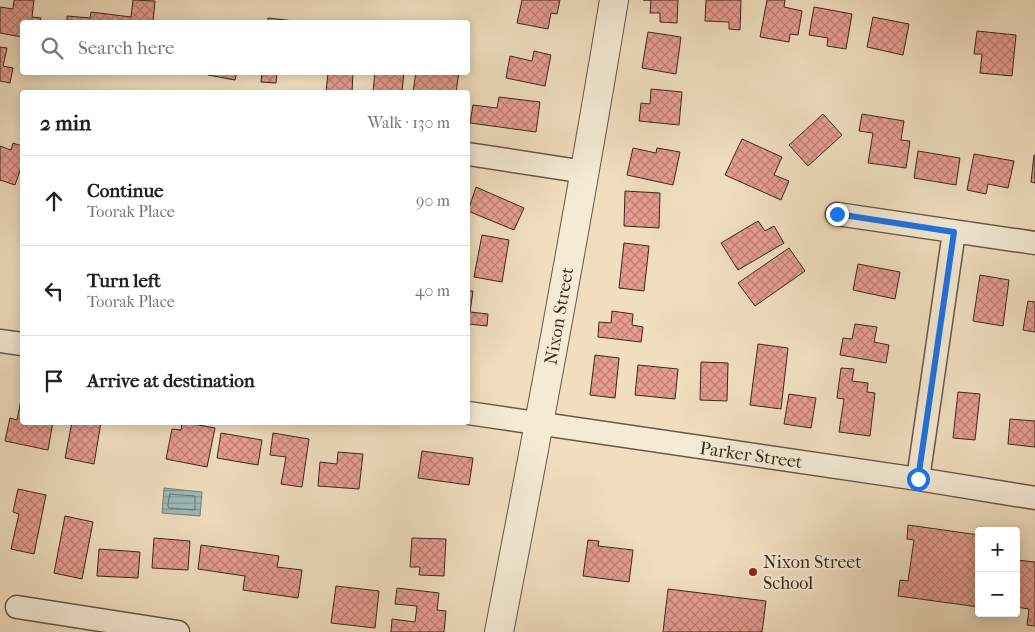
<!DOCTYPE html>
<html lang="en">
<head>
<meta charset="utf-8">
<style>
  body { margin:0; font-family:"IM FELL French Canon",serif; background:#f6f6f6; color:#202124 }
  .controls { position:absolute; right:15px; bottom:15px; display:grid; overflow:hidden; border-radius:5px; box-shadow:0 2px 12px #0003 }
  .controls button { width:45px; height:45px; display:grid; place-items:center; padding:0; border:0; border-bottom:1px solid #e0e0e0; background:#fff; color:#202124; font:25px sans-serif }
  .stop { position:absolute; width:15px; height:15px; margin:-11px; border:4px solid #1a73e8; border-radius:50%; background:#fff }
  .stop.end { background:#1a73e8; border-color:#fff; box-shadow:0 1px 5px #0008 }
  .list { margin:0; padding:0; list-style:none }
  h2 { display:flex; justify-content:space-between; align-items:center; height:65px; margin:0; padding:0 20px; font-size:21px }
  h2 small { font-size:16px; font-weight:400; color:#757577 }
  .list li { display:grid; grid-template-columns:32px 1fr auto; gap:15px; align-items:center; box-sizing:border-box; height:90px; padding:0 20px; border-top:1px solid #e0e0e0 }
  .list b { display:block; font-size:19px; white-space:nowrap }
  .list p { margin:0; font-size:16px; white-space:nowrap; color:#757577 }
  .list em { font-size:16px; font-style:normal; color:#757577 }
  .icon { flex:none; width:28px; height:28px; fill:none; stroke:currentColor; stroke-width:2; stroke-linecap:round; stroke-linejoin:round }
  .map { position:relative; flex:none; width:1035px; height:632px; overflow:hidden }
  .search { position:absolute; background:#fff; box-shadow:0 2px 12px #0003; left:20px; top:20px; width:450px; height:55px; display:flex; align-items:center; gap:12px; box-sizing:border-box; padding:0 18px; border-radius:5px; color:#757577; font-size:19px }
  .panel { position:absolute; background:#fff; box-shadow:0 2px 12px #0003; left:20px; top:90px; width:450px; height:335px; border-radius:5px }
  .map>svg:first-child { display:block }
  .water { fill:url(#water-rules); stroke:#75817a }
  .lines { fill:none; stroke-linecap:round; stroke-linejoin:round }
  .shore { stroke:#6a726a; stroke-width:1 }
  .building { fill:url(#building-cross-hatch); stroke:#382b1a }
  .minor-casing { stroke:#665843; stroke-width:25 }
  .tertiary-casing { stroke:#665843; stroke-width:30 }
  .minor { stroke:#f5ead5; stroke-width:22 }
  .tertiary { stroke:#f5ead5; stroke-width:28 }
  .route { stroke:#1a73e8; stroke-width:6 }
  .poi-dot { fill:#8f2418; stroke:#f5ead5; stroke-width:2 }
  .labels { text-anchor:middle; stroke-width:4.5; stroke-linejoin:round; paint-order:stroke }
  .street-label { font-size:18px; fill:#382b1a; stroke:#f5ead5 }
  .poi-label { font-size:18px; fill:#382b1a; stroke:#f5ead5; text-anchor:start }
</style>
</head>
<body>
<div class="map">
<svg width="1035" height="632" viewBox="0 0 1035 632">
  <defs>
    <pattern id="water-rules" width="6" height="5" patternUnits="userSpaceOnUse" patternTransform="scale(1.25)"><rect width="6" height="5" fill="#9dbaba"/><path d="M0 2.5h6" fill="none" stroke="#819796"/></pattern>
    <pattern id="building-cross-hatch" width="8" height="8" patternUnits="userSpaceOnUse" patternTransform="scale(1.25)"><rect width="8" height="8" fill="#e79d90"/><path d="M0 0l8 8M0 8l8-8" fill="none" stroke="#bc8075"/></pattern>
  </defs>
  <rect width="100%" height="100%" fill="#f0debe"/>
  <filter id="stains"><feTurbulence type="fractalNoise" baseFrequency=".004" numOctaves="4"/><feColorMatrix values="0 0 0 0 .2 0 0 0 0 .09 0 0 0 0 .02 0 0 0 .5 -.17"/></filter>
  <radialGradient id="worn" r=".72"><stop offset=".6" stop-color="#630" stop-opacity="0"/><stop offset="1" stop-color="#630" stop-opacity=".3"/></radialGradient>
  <path class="water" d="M 164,488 L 202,492 L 200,516 L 162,513 Z"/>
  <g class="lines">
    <path class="shore" d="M 170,494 L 195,496 L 195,510 L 169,508 L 168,506 Z"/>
  </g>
  <path class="building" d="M 14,0 L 34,0 L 32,17 L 41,18 L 40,22 L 22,22 L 22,37 L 0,33 L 0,7 L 13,9 Z
    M 133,0 L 155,1 L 153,22 L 67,22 L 67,16 L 90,18 L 91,12 L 131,17 Z
    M 522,0 L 560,0 L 557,14 L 551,13 L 548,29 L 517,23 Z
    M 643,0 L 678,0 L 677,23 L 660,22 L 660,13 L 650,13 L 651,0 Z
    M 706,0 L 741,0 L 740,30 L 729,29 L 729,22 L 705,21 Z
    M 767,0 L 785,0 L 784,7 L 802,11 L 798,35 L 790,34 L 789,42 L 760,37 Z
    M 814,7 L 852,14 L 846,49 L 827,46 L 828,38 L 809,35 Z
    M 873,17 L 909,24 L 903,55 L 867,47 Z
    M 268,18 L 304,22 L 267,22 Z
    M 977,31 L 1016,35 L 1012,76 L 980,73 L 982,54 L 974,54 Z
    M 648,32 L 681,37 L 676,74 L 642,68 Z
    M 0,47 L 7,48 L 3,66 L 13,68 L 10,83 L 0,81 Z
    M 534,51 L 551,55 L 545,86 L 506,78 L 510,56 L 532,61 Z
    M 208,72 L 237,72 L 235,80 L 208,75 Z
    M 262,72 L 277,72 L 276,83 L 261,82 Z
    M 317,72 L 353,72 L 352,92 L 326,92 L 328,73 Z
    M 375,72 L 404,72 L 402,92 L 373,92 Z
    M 416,72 L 459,72 L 456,92 L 437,91 L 437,92 L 413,92 Z
    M 651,89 L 682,92 L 679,125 L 639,121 L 641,103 L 650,104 Z
    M 499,97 L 540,102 L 536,132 L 470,123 L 473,105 L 497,108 Z
    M 823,114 L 842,135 L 808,166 L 789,145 Z
    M 862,114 L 904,121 L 901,140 L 910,141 L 906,168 L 868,163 L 873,133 L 859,131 Z
    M 742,139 L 782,157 L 774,175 L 789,181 L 781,200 L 725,175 Z
    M 13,143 L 22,146 L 22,165 L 15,185 L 0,180 L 0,146 L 11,150 Z
    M 633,148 L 656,153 L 657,148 L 680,152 L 673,185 L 627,175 Z
    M 918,151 L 960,158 L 956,185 L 914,178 Z
    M 974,154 L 1014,161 L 1008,188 L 988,184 L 986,194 L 967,190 Z
    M 1034,155 L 1035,155 L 1035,183 L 1031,182 Z
    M 476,187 L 524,208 L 514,230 L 468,211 Z
    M 625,191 L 660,193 L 659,228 L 624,226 Z
    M 758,221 L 765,231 L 774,226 L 784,243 L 738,270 L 721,243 Z
    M 482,235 L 509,240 L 502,282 L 474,277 Z
    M 624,243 L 649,246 L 644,291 L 619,288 Z
    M 789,248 L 805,271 L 755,306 L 738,283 Z
    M 858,264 L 900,272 L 895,299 L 853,290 Z
    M 980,275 L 1009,280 L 1003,326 L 973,321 Z
    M 468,291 L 473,291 L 470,312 L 488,314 L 487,326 L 468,324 Z
    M 1028,301 L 1035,302 L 1035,332 L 1023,330 Z
    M 612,311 L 633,314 L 632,325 L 643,327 L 641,342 L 598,337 L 599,322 L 611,323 Z
    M 855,324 L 877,327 L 874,342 L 889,345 L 886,363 L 840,355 L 843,338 L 852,339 Z
    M 758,344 L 788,348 L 781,409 L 750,405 Z
    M 595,355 L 619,358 L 615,398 L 590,395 Z
    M 701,362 L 728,363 L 727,401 L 700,400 Z
    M 638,365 L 678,369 L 675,399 L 635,395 Z
    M 841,368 L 854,369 L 852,381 L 868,383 L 867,392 L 875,393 L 870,436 L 839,432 L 844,399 L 837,398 Z
    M 958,392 L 980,394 L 975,440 L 953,438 Z
    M 789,394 L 816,398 L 811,428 L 784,424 Z
    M 22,395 L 22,422 L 53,422 L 48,450 L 5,441 L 10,418 L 17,420 Z
    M 1010,419 L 1035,421 L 1035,447 L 1008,444 Z
    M 72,422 L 101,422 L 94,464 L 65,458 Z
    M 182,422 L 215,428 L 207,467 L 166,459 L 172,429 L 181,430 Z
    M 221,433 L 262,440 L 258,465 L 217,458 Z
    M 273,433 L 309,439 L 302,487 L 281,484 L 286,457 L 270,455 Z
    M 422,451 L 473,458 L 469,485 L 418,478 Z
    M 338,452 L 363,454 L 359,489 L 318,486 L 320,462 L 337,464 Z
    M 18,489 L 46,495 L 34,554 L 11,549 L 19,514 L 13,512 Z
    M 65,516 L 93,522 L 82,579 L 54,573 Z
    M 908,525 L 979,535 L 979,607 L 898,596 L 900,580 L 908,581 L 914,540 L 907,539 Z
    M 154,538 L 190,541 L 188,570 L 152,568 Z
    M 412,538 L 446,539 L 444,576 L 419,575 L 420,567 L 410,567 Z
    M 588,540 L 599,541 L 598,546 L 633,550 L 629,582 L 583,576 Z
    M 201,545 L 279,556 L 277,567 L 302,570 L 298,598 L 243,590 L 245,576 L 198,569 Z
    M 99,549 L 140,552 L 138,578 L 97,576 Z
    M 1016,560 L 1035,562 L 1035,626 L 1027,625 L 1029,609 L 1016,607 Z
    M 336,586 L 379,591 L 375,628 L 331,623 Z
    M 397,588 L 439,593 L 437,610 L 446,611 L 444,632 L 391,632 L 392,619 L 415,622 L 417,606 L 395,604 Z
    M 668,589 L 766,601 L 762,632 L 663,632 Z"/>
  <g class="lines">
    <g class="minor-casing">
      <path id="minor" d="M 468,154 L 585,172
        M 837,214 L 1035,243
        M 0,341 L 22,344
        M 468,413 L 918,479 L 1035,498
        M 918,479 L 954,232
        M 17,607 L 178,632"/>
    </g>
    <g class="tertiary-casing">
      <path id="tertiary" d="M 499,632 C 540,422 579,211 614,0"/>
    </g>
    <use href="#minor" class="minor"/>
    <use href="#tertiary" class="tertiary"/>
  </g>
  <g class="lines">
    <path class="route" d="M 837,214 L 954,232 L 918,479"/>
  </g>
  <circle class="poi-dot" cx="753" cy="572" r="5"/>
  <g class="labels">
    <g class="street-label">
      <text transform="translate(559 316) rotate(-80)" y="6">Nixon Street</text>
      <text transform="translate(751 455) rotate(8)" y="6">Parker Street</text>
    </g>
    <g class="poi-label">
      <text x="763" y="568">Nixon Street<tspan x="763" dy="21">School</tspan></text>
    </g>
  </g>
  <rect width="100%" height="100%" filter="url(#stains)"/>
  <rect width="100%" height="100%" fill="url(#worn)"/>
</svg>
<div class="controls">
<button>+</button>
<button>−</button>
</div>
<div class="stop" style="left:918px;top:479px"></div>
<div class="stop end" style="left:837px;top:214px"></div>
<div class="search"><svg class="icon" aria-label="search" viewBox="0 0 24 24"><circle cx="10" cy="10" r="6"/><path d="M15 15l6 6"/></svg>Search here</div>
<section class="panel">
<h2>2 min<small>Walk · 130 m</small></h2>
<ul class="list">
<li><svg class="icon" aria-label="ahead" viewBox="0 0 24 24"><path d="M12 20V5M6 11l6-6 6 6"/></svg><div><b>Continue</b><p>Toorak Place</p></div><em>90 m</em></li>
<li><svg class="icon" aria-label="left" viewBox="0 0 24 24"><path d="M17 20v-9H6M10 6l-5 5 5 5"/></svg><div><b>Turn left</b><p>Toorak Place</p></div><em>40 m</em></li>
<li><svg class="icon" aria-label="arrive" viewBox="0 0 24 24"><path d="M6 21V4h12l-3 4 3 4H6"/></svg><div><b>Arrive at destination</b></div></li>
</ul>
</section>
</div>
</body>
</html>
